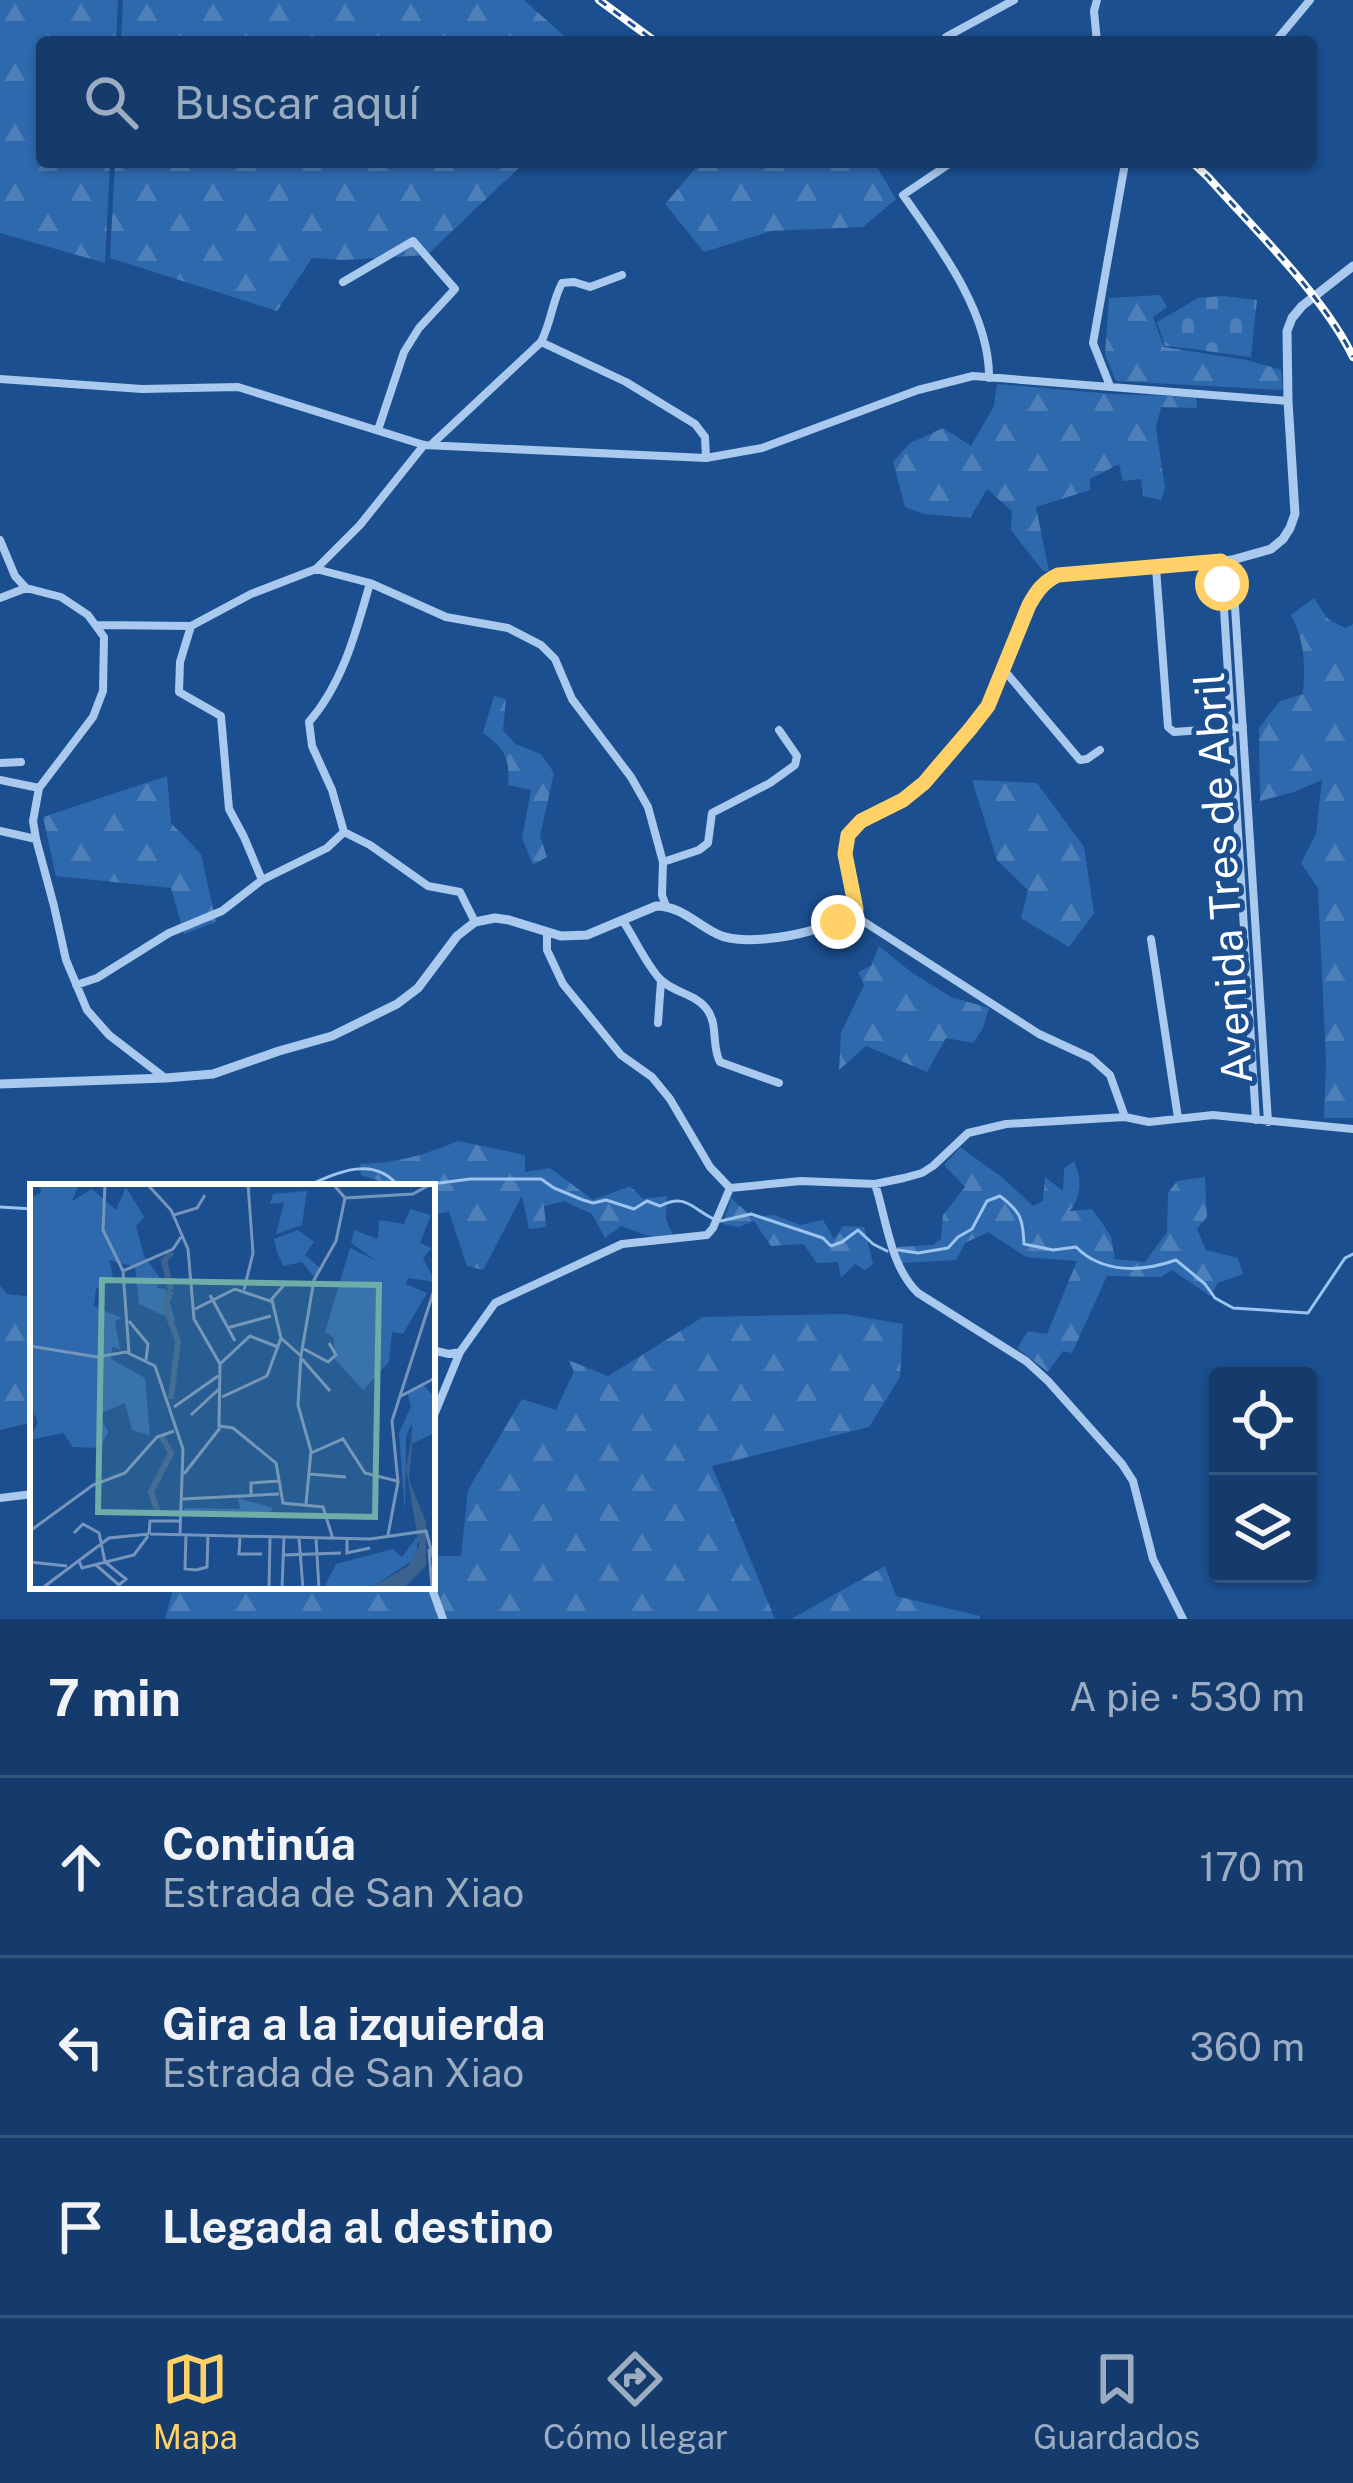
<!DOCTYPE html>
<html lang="es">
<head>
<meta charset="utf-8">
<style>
  body { margin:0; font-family:"Public Sans",sans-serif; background:#214673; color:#f1f3f6 }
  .controls { position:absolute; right:36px; bottom:36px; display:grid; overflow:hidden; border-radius:12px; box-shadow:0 3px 9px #0004 }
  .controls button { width:108px; height:108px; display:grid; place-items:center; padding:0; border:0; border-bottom:3px solid #33557e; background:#143b6b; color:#f1f3f6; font:60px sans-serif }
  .stop { position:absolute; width:36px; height:36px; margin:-27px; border:9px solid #ffd166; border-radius:50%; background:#fff }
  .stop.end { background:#ffd166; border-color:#fff; box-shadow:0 3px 12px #0008 }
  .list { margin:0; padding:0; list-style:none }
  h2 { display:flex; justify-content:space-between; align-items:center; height:156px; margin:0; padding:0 48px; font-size:51px }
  h2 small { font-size:39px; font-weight:400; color:#9dadc1 }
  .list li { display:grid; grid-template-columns:78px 1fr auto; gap:36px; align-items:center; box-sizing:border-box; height:180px; padding:0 48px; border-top:3px solid #33557e }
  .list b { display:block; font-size:45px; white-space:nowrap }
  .list p { margin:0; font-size:39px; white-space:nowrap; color:#9dadc1 }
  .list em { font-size:39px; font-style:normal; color:#9dadc1 }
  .icon { flex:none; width:66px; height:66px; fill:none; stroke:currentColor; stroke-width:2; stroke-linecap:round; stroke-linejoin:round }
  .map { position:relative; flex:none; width:1353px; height:1619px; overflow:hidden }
  .search { position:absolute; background:#143b6b; box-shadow:0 3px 9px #0004; left:36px; right:36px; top:36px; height:132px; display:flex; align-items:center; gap:30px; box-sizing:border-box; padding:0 42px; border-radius:12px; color:#9dadc1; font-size:45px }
  .sheet { height:696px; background:#143b6b }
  nav { display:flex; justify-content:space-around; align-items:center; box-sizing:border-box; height:168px; border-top:3px solid #33557e; background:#143b6b; font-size:33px; color:#9dadc1 }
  nav a { display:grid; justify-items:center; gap:6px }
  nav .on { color:#ffd166 }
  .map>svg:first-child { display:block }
  .forest { fill:url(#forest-firs) }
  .cemetery { fill:url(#cemetery-stones) }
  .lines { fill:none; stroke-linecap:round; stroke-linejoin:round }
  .stream { stroke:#9cc4f0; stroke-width:3 }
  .minor { stroke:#a9c9ee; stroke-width:8 }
  .tertiary { stroke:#a9c9ee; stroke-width:9 }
  .rail-casing { stroke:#fff; stroke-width:8 }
  .rail { stroke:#1b4f8f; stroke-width:3; stroke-dasharray:9; stroke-linecap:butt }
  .route { stroke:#ffd166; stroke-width:15 }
  .labels { text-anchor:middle; stroke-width:10; stroke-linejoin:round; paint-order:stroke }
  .street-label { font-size:42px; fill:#fff; stroke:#1b4f8f }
  .inset-river { fill:none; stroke:#3c6290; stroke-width:6 }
  .inset-road { fill:none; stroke:#7695bc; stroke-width:3 }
  .view { fill:#6fada8; fill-opacity:0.15; stroke:#6fada8; stroke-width:6 }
  .inset-edge { fill:none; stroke:#fff; stroke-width:6 }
</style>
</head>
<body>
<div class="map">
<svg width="1353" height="1619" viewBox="0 0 1353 1619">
  <defs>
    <pattern id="forest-firs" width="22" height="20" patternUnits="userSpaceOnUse" patternTransform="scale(3)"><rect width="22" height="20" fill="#2e69ad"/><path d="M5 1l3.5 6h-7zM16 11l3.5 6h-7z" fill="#4d80b9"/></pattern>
    <pattern id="cemetery-stones" width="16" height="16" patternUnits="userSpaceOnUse" patternTransform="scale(3)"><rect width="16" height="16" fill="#2e69ad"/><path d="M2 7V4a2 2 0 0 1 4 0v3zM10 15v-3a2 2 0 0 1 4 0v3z" fill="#4d80b9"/></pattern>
  </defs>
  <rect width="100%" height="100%" fill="#1b4f8f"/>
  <path class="forest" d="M 0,0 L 118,0 L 116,42 L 42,42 L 42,162 L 110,162 L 105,263 L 0,233 Z
    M 123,0 L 524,0 L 571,42 L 121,42 Z
    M 115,162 L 525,162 L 427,255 L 343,260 L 312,258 L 277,311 L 110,258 Z
    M 701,162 L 874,162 L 896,199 L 863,227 L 771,231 L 704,252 L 665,204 Z
    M 1160,295 L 1167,307 L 1153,317 L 1164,347 L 1247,360 L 1281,370 L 1283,390 L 1116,381 L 1105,354 L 1109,298 Z
    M 997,384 L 1113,394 L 1196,397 L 1197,408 L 1161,407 L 1156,428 L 1165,488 L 1161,500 L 1143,496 L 1141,479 L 1123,481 L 1119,464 L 1090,479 L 1090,490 L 1036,507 L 1049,571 L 1043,571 L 1011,530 L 1012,511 L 987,489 L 970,518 L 924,514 L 905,507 L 893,462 L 910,443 L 943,428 L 971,446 L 994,406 Z
    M 1314,598 L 1328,619 L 1345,628 L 1353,624 L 1353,1118 L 1324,1118 L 1326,1061 L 1318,888 L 1301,863 L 1316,834 L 1322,780 L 1294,792 L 1260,801 L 1259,728 L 1280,701 L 1303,694 C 1305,666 1305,640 1291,615 Z
    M 494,696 L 506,699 L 503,730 L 515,744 L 541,754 L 554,773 L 540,836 L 547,857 L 533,865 L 522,838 L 531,790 L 508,785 C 510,759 505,748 483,733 Z
    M 167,776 L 171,823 L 201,854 L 216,922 L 184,934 L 171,888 L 56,876 L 43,817 Z
    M 972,780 L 1037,783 L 1084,847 L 1094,913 L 1069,947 L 1021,918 L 1028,890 L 997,860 Z
    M 879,946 L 911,972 L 951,997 L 989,1008 L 983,1028 L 973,1043 L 946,1038 L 927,1072 L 866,1046 L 839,1070 L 841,1033 L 864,985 L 858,972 L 871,966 Z
    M 458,1141 L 525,1155 L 525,1172 L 550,1168 L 593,1200 L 630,1186 L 643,1199 L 667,1196 L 666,1220 L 673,1235 L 657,1239 L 621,1226 L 605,1238 L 592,1214 L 564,1201 L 544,1206 L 546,1227 L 529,1229 L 522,1196 L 483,1270 L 467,1266 L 449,1212 L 432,1214 L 432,1187 L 380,1187 L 377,1180 L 361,1175 L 360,1164 C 396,1163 425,1155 458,1141 Z
    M 960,1147 L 1003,1178 L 1033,1206 L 1043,1201 L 1045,1177 L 1063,1191 L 1064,1168 L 1074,1161 C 1082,1179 1082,1194 1070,1211 L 1092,1209 L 1111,1236 L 1115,1259 L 1145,1262 L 1167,1232 L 1168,1193 L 1177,1181 L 1205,1177 L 1207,1217 L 1197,1229 L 1206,1250 L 1238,1258 L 1243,1274 L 1218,1283 L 1210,1296 L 1172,1270 L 1161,1277 L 1107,1276 L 1072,1353 L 1063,1351 L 1048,1372 L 1017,1348 L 1028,1331 L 1047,1334 L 1077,1261 L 1026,1257 L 988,1232 L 965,1243 L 956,1260 L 901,1263 L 897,1247 L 933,1245 L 941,1239 L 943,1215 L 965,1187 L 944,1165 Z
    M 731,1198 L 752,1217 L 774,1215 L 800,1225 L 823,1220 L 834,1239 L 843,1226 L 864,1227 L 873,1264 L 865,1270 L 855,1264 L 841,1278 L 838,1262 L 817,1263 L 803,1244 L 771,1246 L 754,1221 L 739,1227 L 723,1224 Z
    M 0,1286 L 8,1294 L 33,1297 L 33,1422 L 0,1430 Z
    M 844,1314 L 903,1324 L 900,1377 L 869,1427 L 712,1466 L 775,1619 L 165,1619 L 174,1586 L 432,1586 L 432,1556 L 461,1556 L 468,1490 L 522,1399 L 556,1410 L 574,1371 L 568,1360 L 608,1376 L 703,1317 Z
    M 885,1566 L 896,1596 L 980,1616 L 980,1619 L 791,1619 Z"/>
  <path class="cemetery" d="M 1223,296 L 1257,300 L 1251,357 C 1222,354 1194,348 1165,346 L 1157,322 L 1198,298 Z"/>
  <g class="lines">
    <path class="stream" d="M 305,1187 C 336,1173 374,1154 399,1187
      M 429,1187 L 432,1184 L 470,1179 L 541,1179 L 554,1188 L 583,1200 L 593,1203 L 606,1200 L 634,1209 L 647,1201 L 660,1206 C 686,1193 691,1208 714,1219
      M 0,1207 L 33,1209
      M 721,1221 L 751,1214 L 823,1238 L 831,1246 L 842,1242 L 858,1230 L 873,1244 L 887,1251
      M 898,1250 L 918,1253 L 948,1248 L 958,1237 L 972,1229 L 987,1201 L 1000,1196 C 1021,1212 1023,1219 1024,1244 L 1053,1250 L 1076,1247 C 1103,1274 1142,1272 1176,1260 L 1205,1284 L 1215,1298 L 1233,1308 L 1308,1313 L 1345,1258 L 1353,1254"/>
    <path class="minor" d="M 1097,0 L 1094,11 L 1097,42
      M 946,37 L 1014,0
      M 1275,42 L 1310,0
      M 952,162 L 903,195 C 939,246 990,313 989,378
      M 343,282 L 413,241 L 455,289 L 419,328 L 404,352 L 378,430
      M 541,342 L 626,382 L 695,424 L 705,437 L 706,458
      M 0,379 L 142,389 L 238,387 L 424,445 L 706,458 L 762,448 L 918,390 L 973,376 L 1288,401
      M 1110,386 L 1093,343 L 1124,169
      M 433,443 L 541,342 C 551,323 552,302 562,283 L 574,282 L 590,287 L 622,275
      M 0,540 L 15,576 L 26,588 L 61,597 L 88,615 L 104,637 L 103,691 L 93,717 L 39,788 L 33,821 L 36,839 L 54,906 L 66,960 L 87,1010 L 109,1035 L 165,1078
      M 1232,560 L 1268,1122
      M 1221,561 L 1256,1120
      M 1156,568 L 1168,727 L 1174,732 L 1243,727
      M 316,569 L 370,583 L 446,617 L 508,628 L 541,645 L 555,659 L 572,699 L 631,777 L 648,807 L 663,862 L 662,895 L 666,906
      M 370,583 C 356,632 343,683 309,722 L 312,746 L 332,790 L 344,832 L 370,845 L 428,886 L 460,892 L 475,922
      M 0,598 L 26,588
      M 97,625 L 191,626 L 251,594 L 316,569 L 360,525 L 424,445
      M 191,626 L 180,662 L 179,692 L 221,716 L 229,809 L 244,837 L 262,880
      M 1004,670 L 1080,760 L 1087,759 L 1100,750
      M 0,763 L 21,762
      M 0,780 L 39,788
      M 0,831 L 36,839
      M 663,862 L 699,850 L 708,843 L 712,813 L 770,783 L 795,765 L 797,756 L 779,730
      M 852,914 L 1039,1034 L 1091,1058 L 1110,1075 L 1125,1117
      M 623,921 C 635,939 645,962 659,978 C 671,992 694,993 706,1008 C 719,1024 711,1046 720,1062 L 779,1083
      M 547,933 L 547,950 L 563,984 L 621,1055 L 652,1077 L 670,1099 L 710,1167 L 730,1188
      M 1151,939 L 1178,1118
      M 76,985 L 97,978 L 169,933 L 222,911 L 262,880 L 327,848 L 344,832
      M 658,1023 L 661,981
      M 875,1184 C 887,1221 890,1266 918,1293 L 1026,1361 L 1048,1381 L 1122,1464 L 1133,1481 L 1153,1559 L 1183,1619
      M 432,1350 L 449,1354 L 460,1352
      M 432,1420 L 460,1352 L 495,1303 L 622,1244 L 707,1235 L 713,1228 L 730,1188 L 801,1181 L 875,1184 L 904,1178 L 922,1173 L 933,1166 L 968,1133 L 1006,1124 L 1125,1117 L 1149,1122 L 1213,1115 L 1353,1129
      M 0,1498 L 33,1494
      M 431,1586 L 443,1619"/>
    <path class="tertiary" d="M 0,1084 L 166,1078 L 213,1074 L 279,1051 L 332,1036 L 397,1004 L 418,988 L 457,936 L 475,922 L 495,918 L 509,920 L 561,936 L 587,935 L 656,906 C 681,906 696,924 717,934 C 746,949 833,932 856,909 C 852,889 839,855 848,835 C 857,817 907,801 925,782 C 946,761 977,727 990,701 C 1006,671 1017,637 1029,605 C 1037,591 1043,583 1058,575 L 1232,560 L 1271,549 L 1283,539 L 1290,528 L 1295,514 L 1288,401 L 1287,331 L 1292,318 L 1302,306 L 1353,266"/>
    <g class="rail-casing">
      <path id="rail" d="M 599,0 L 656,42
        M 1192,162 L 1208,177 C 1254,229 1323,295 1353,357"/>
    </g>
    <use href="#rail" class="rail"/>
  </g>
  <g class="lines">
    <path class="route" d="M 838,922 L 856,909 L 845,854 L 848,835 L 861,821 L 903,800 L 924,783 L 971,728 L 988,706 L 1029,605 C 1037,591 1043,582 1058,575 L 1221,561 L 1222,584"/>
  </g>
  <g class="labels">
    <g class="street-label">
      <text transform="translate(1223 878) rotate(-94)" y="15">Avenida Tres de Abril</text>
    </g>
  </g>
  <g transform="translate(30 1184)">
    <rect width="405" height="405" fill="#1b4f8f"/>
    <path d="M 10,0 L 49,0 L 42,17 L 62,5 L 86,26 L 96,3 L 114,33 L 106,42 L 114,72 L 131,95 L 127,104 L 136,105 L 145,137 L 109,120 L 105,83 L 79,76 L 83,91 L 66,105 L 64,122 L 92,134 L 85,137 L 90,165 L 82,163 L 81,175 L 115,194 L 120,252 L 102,246 L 95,219 L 69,230 L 78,248 L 70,264 L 43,263 L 33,249 L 0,256 L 8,238 L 0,222 L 0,14 L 11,9 ZM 277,7 L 272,41 L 246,50 L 254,19 L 240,20 L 243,10 ZM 380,25 L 401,31 L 390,59 L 402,64 L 393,74 L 405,98 L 378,94 L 376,100 L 397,109 L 373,150 L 362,148 L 359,178 L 333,206 L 304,174 L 304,154 L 295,148 L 320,64 L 347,77 L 321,59 L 324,46 L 348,55 L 349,36 L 374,40 ZM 268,46 L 284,58 L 275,71 L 290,84 L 285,94 L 272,78 L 253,82 L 247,68 L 244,55 ZM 393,200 L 405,214 L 405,249 L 381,260 L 382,239 L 376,253 L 375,329 L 369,249 L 381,222 L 377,208 ZM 208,314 L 243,324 L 238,332 L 154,331 L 154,324 L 210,325 Z" fill="#2e69ad"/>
    <path d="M 389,350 L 385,375 L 339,405 L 293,405 L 306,380 L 363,365 L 372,373 Z" fill="#2e69ad"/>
    <path d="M 384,241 L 379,296 L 396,338 L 396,382 L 373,405 L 339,405 L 378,382 L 389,362 L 376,284 Z" fill="#3c6290"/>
    <path class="inset-river" d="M 141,106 L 134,77 L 142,68M 141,107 L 135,123 L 148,157 L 141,215M 129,332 L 121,308 L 141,269 L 132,253"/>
    <path class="inset-road" d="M 75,0 L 73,46 L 93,87M 117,0 L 141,26 L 158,65 L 164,135 L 190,180 L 189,242 L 203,244 L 246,279 L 253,319 L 293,323 L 303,355M 315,14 L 383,10 L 401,0M 144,31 L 167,24 L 175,11M 214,106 L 223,69 L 218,0M 180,111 L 205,157M 242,116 L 251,154 L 271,172M 165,125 L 205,105 L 240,117 L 254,101 L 284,99M 99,137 L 118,160 L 116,176M 197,144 L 241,132M 0,162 L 67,173 L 96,168 L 125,182 L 153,265 L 150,350M 274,165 L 298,178 L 306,171 L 299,159M 99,169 L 93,87 L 143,65 L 151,53M 272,175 L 300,207M 190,180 L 220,152 L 248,163M 371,212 L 405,194M 192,213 L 237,192 L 251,154M 144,223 L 188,192M 161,231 L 189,205M 281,269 L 313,255 L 335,289 L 367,297M 154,290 L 190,244M 279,290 L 316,293M 221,312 L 221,299 L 248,297M 153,315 L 249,310M 276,320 L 281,267 L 268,221 L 271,172 L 284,96 L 306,57 L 315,14 L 303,0M 0,347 L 63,301 L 95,289 L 127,253 L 144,247M 44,349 L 53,340 L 69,349 L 75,378 L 96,395 L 89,401 L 66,381M 119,350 L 120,337 L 151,337M 120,350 L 340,355 L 396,347 L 405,380M 156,350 L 155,385 L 166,386M 358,351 L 368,298 L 362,237 L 405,103M 210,352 L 209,370 L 232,370M 269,354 L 273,405M 286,354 L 289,405M 317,355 L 317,369 L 340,364M 399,365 L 402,405M 253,371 L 311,369M 49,377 L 52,384 L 104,371 L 118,352M 0,378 L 37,382M 166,386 L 177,383 L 178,351M 11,405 L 79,354 L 119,350M 239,405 L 240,353M 252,405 L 254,353"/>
    <path class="view" d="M 72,96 L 349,101 L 345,333 L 68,328 Z"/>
    <rect width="405" height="405" class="inset-edge"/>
  </g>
</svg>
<div class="controls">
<button><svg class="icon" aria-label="locate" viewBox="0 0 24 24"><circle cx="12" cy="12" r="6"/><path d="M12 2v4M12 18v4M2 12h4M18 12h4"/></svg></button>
<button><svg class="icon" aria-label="layers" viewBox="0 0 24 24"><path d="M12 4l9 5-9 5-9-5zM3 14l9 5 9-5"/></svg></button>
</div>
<div class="stop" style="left:1222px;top:584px"></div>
<div class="stop end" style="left:838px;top:922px"></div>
<div class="search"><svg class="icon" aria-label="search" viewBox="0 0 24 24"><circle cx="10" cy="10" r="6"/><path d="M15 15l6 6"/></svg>Buscar aquí</div>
</div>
<section class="sheet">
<h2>7 min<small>A pie · 530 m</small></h2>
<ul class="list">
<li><svg class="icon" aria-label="ahead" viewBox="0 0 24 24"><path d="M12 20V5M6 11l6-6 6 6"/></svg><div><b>Continúa</b><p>Estrada de San Xiao</p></div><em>170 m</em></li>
<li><svg class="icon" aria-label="left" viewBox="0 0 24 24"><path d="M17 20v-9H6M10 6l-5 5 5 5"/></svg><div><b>Gira a la izquierda</b><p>Estrada de San Xiao</p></div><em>360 m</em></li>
<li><svg class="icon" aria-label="arrive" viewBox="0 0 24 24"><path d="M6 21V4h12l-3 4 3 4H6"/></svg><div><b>Llegada al destino</b></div></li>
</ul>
</section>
<nav>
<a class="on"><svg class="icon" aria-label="map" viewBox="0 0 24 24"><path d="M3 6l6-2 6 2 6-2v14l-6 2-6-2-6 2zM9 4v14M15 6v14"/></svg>Mapa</a>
<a><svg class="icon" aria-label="directions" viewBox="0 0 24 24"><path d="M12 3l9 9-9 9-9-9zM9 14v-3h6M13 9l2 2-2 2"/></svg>Cómo llegar</a>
<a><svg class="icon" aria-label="saved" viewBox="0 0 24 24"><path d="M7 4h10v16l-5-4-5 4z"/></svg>Guardados</a>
</nav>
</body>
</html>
